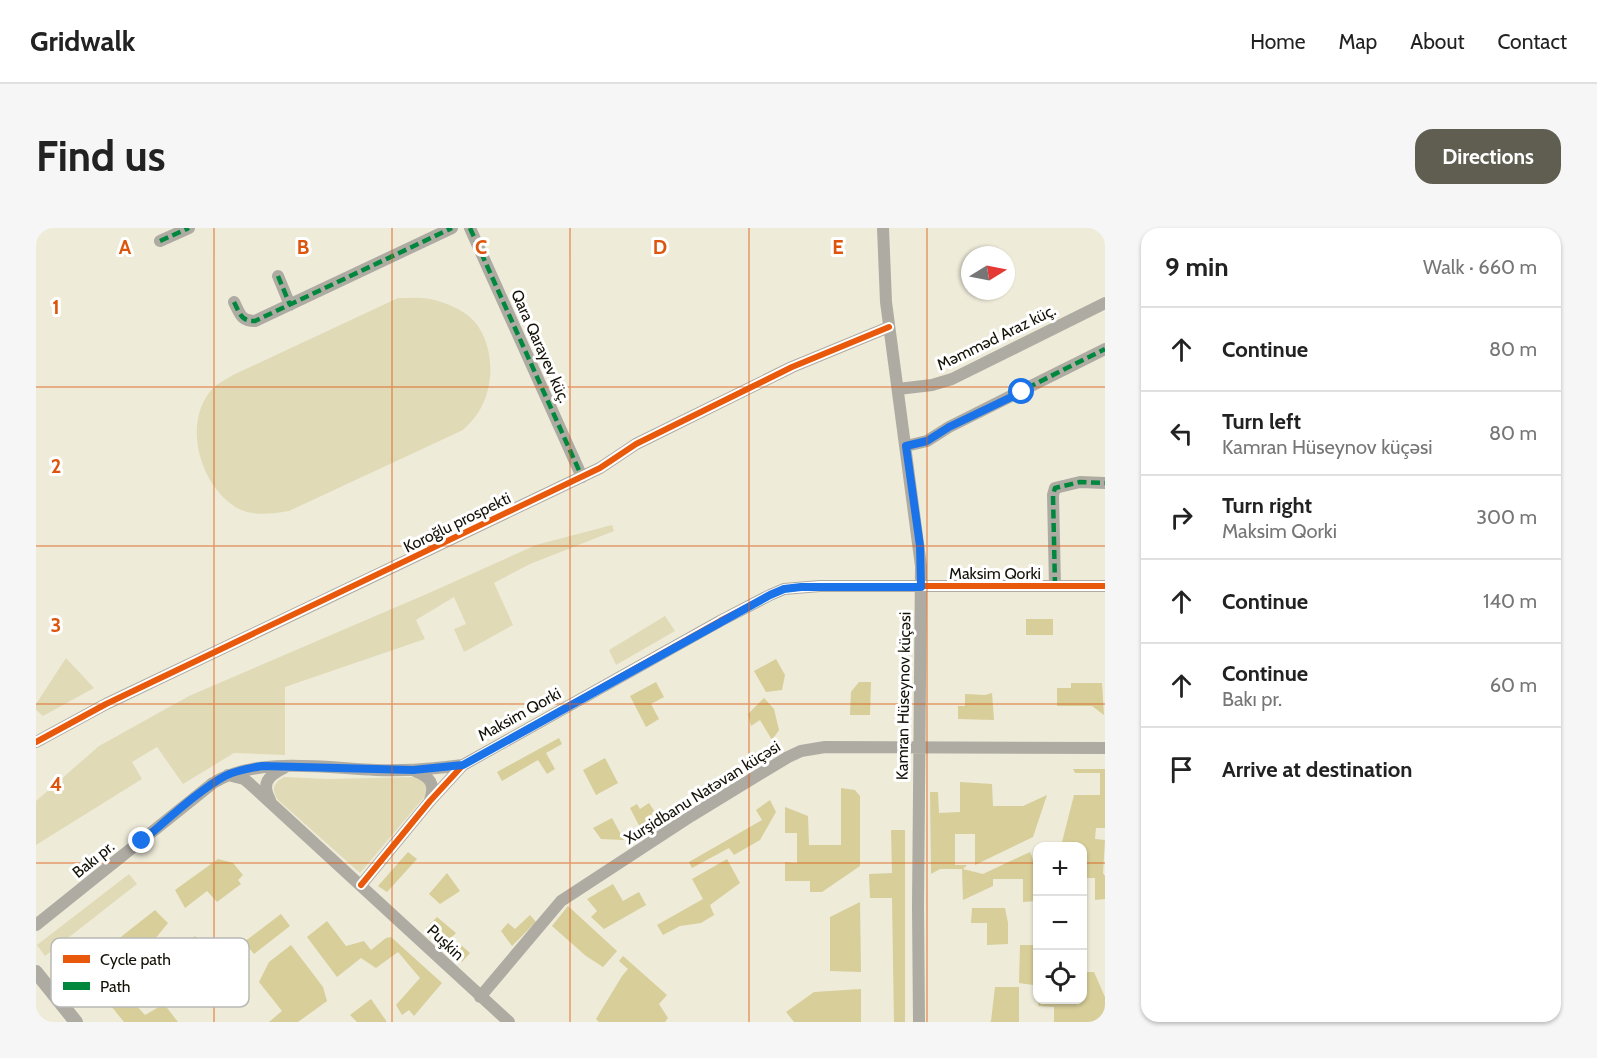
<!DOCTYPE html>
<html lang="en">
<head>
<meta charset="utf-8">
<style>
  body { margin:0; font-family:Cabin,sans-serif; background:#f6f6f6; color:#222 }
  .controls { position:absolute; right:18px; bottom:18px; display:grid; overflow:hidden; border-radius:12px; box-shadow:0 2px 4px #0004 }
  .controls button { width:54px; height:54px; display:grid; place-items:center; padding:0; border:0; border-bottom:2px solid #e0e0e0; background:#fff; color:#222; font:30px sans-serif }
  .compass { position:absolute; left:925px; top:18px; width:54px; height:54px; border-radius:50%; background:#fff; box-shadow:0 2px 4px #0004; rotate:80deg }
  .stop { position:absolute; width:18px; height:18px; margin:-14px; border:4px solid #1a73e8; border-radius:50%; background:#fff }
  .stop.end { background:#1a73e8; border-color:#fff; box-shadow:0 2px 6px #0008 }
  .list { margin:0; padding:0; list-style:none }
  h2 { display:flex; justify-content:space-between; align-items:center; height:78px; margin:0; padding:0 24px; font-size:26px }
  h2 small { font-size:20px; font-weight:400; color:#767676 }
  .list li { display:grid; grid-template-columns:39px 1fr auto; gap:18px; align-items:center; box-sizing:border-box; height:84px; padding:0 24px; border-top:2px solid #e0e0e0 }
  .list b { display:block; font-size:22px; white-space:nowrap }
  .list p { margin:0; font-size:20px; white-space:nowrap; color:#767676 }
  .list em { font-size:20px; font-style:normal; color:#767676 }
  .icon { flex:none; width:33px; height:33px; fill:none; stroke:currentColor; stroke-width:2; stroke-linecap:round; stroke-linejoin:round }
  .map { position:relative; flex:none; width:1069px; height:794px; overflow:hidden; border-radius:18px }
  header { display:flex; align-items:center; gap:36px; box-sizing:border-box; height:84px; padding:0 30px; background:#fff; border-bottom:2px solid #e0e0e0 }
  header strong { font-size:28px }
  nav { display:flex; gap:33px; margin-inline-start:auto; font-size:21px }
  .intro { display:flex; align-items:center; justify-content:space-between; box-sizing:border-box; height:144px; padding:0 36px }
  h1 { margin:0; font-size:42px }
  .button { padding:15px 27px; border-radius:18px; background:#605e50; color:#fff; font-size:21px; font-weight:700 }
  main { display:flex; gap:36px; padding:0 36px }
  aside { flex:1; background:#fff; border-radius:18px; box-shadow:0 2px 4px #0004 }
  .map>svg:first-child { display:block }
  .green { fill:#e1dab7 }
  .forest { fill:#d7ce99 }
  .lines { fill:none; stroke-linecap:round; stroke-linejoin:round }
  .minor { stroke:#aeaba3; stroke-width:12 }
  .tertiary { stroke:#aeaba3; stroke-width:14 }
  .quiet { stroke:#00873e; stroke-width:4.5; stroke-dasharray:9 4.5; stroke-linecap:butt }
  .cycleway-casing { stroke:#fff; stroke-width:10 }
  .cycleway { stroke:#e8590c; stroke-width:6 }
  .route { stroke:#1a73e8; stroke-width:8 }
  .grid { fill:none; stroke:#dd550c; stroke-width:1.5; stroke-opacity:0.55 }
  .labels { text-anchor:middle; stroke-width:6; stroke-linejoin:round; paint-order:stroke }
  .street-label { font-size:16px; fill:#141207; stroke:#fff }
  .key { fill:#fff; stroke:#b8b8b5; stroke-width:1.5 }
  .key-label { font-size:16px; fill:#141207 }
  .grid-label { font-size:20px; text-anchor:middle; font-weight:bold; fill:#dd550c; stroke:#fff; stroke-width:6; stroke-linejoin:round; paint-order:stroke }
</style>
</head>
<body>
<header>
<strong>Gridwalk</strong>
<nav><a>Home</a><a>Map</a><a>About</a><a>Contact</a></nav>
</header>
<div class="intro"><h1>Find us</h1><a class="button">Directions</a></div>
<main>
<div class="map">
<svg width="1069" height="794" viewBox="0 0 1069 794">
  <rect width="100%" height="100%" fill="#eeebd9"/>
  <path class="green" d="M 362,70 C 372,70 384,69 394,71 C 409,74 429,82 439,94 C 459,119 459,159 442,185 C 438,191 432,197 427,202 L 253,283 C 235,286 214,289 198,278 C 163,255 146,193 177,160 C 182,155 191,151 197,147 Z
    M 576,297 L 578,303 L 494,336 L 458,355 L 477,397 L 428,424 L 418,401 L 430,396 L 418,369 L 380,392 L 389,411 L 249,459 L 249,527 L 198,525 L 147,556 L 121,519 L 96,534 L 106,551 L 0,617 L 0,573 L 63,518 L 153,468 L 393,365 L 500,317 Z
    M 629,388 L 639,403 L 580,437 L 573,422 Z
    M 30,430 L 58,460 L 7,488 L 0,482 L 0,476 Z
    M 248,549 L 292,551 L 382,549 L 387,551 L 391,559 L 390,567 L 324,645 L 242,572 C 235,562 237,555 248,549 Z
    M 93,646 L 101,656 L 9,728 L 1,717 Z"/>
  <path class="forest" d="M 990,391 L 1017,391 L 1017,407 L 990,407 Z
    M 740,431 L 749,447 L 746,462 L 730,464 L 718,443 Z
    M 620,454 L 628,469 L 615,476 L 623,491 L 610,499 L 594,468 Z
    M 823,454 L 835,454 L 834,487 L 814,487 L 815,464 Z
    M 1035,455 L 1066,455 L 1068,487 L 1056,478 L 1021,478 L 1021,460 L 1035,460 Z
    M 956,465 L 958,492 L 922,491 L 922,478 L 929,478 L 929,466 L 949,467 Z
    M 728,470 L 738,481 L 743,502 L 736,512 L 724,492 L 715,498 L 712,486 Z
    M 523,510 L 526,516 L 510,525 L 519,541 L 511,546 L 502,532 L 466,553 L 461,544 Z
    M 569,530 L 582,555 L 560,567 L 547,542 Z
    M 1037,541 L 1069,541 L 1069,600 L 1060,600 L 1059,611 L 1069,612 L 1067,645 L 1069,648 L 1069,671 L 1059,672 L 1059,650 L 1047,650 L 1046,618 L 1025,618 L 1038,567 L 1064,567 L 1064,545 L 1039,545 Z
    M 924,554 L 956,556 L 957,578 L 987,578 L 1011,567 L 997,609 L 939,637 L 939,606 L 919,606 L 919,637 L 931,637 L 927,641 L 947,646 L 994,624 L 1001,642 L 1001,673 L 987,674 L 987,651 L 957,651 L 957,658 L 927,672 L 926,641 L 904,641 L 895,646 L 894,564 L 902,564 L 903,585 L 924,584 Z
    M 805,560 L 819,562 L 824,568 L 824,638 L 786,664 L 774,664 L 774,653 L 749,653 L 749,634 L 761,635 L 761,605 L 749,605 L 749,579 L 772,588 L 773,617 L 805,617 Z
    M 734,572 L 740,584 L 724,612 L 698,627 L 693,620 L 656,640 L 653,634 L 726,592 L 720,582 Z
    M 613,575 L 619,584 L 612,589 L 620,603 L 609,609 L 594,580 L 601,576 L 604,581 Z
    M 576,590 L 588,612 L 565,611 L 557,600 Z
    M 855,602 L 869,602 L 869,794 L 858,794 L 856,670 L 834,670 L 833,646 L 856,645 Z
    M 372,624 L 381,631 L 351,664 L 342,658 Z
    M 182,631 L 197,635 L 207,647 L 202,652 L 205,656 L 181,674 L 171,663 L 149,680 L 139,662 Z
    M 691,631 L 704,655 L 674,677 L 678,687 L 665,695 L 644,698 L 627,707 L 621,697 L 667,671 L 656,651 Z
    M 411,645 L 424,663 L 404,676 L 393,666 Z
    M 577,656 L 587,673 L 603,664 L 610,677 L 568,701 L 555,689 L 561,683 L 551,671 Z
    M 824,674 L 825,744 L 794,743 L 794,689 Z
    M 532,678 L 581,723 L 567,739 L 550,728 L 516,698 Z
    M 936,680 L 969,680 L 972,695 L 972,716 L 951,717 L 951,695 L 935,695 Z
    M 119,682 L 132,695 L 106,727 L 85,727 L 76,716 Z
    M 245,686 L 254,698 L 218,726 L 208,714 Z
    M 494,687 L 500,694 L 476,718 L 465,703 L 472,695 L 479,701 Z
    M 401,689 L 420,705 L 416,709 L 434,725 L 426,734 L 390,700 Z
    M 291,693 L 310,718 L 328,713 L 335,722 L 350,710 L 355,709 L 406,755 L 378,788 L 373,782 L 366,787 L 360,777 L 384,750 L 362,724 L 340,740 L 325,730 L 301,749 L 271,709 Z
    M 159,708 L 173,727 L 127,761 L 113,743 Z
    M 255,717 L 287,759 L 291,773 L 262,794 L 233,794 L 246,783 L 223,754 L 233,734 Z
    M 984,717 L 998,717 L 997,757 L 983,755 Z
    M 587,728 L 631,767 L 623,776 L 632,790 L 629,794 L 563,794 L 560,791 L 586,748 L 592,741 L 583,733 Z
    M 1047,744 L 1058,744 L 1069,769 L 1069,794 L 1018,794 L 1018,779 L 1002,778 L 1003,772 L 1046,772 Z
    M 72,747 L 109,787 L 128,776 L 142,794 L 88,794 L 58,757 Z
    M 959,759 L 983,759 L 983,794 L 954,794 L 955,793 Z
    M 825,761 L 825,794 L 758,794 L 750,784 L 778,764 Z
    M 335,771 L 351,794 L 321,794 L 314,787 Z"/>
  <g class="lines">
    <path class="minor" d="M 434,0 L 546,249
      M 847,0 L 850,74 L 885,338 L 882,678 L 883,794
      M 124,13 L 153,0
      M 242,48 L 254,77
      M 198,74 C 204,86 205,93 219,93 L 416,0
      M 862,161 L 896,157 L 916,151 L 1069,75
      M 870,218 L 891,213 L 913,199 L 1069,121
      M 1019,358 L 1017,267 L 1019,260 L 1044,254 L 1069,255
      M 0,514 L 70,476 L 564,240 L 600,216 L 756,139 L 853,99
      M 379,543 C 394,549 400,556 394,572
      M 192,547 L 208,551 L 213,555 L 473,794
      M 234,572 C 225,555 232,548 248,540
      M 325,657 L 394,573 L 427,537 L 684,393 L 734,367 L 748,361 L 784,358 L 1069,358
      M 0,697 L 177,555 C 221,528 290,540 340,542 C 369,543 398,541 427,537
      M 444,769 L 525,673 L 655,588 L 752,529 L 765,523 L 789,519 L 1069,520"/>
    <path class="tertiary" d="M 0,744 L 40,794"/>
    <path class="quiet" d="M 434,0 L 546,249
      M 124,13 L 153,0
      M 242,48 L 254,77
      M 198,74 C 204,86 205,93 219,93 L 416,0
      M 870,218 L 891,213 L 913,199 L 1069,121
      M 1019,358 L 1017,267 L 1019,260 L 1044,254 L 1069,255"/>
    <g class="cycleway-casing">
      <path id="cycleway" d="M 0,514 L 70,476 L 564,240 L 600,216 L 756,139 L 853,99
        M 325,657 L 394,573 L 427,537 L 684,393 L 734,367 L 748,361 L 784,358 L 1069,358"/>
    </g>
    <use href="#cycleway" class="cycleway"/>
  </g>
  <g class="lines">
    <path class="route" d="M 106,613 C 130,593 163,562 189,548 C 201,542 214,540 226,538 L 377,542 L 427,537 L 734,367 L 748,361 L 765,359 L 885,359 L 884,318 L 870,218 L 891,213 L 913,199 L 986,164"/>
  </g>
  <path class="grid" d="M 178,0 L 178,794M 356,0 L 356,794M 534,0 L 534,794M 713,0 L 713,794M 891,0 L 891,794M 0,159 L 1069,159M 0,318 L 1069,318M 0,476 L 1069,476M 0,635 L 1002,635M 1046,635 L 1069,635"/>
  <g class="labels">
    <g class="street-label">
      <text transform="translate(960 109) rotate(-26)" y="6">Məmməd Araz küç.</text>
      <text transform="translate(505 118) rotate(66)" y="6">Qara Qarayev küç.</text>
      <text transform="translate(421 294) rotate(-26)" y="6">Koroğlu prospekti</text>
      <text x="959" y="351">Maksim Qorki</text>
      <text transform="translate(867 468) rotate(-89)" y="6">Kamran Hüseynov küçəsi</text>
      <text transform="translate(483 486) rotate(-29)" y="6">Maksim Qorki</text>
      <text transform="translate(666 564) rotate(-32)" y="6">Xurşidbanu Natəvan küçəsi</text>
      <text transform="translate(57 631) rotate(-39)" y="6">Bakı pr.</text>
      <text transform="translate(410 714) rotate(43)" y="6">Puşkin</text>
    </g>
  </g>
  <rect x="15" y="710" width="198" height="69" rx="9" class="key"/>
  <rect x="27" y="727" width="27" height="8" fill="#e8590c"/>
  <rect x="27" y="754" width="27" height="8" fill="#00873e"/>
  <g class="key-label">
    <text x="64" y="737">Cycle path</text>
    <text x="64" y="764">Path</text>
  </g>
  <g class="grid-label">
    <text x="89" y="26">A</text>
    <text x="267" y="26">B</text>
    <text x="445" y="26">C</text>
    <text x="624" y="26">D</text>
    <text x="802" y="26">E</text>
    <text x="20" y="86">1</text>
    <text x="20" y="245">2</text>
    <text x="20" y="404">3</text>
    <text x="20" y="563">4</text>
  </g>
</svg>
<div class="controls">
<button>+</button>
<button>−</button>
<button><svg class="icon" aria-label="locate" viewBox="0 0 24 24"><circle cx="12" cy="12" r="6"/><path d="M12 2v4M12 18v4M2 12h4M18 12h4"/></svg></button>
</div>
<svg class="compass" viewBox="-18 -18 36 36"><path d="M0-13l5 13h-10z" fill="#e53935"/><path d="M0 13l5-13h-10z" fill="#767676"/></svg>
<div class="stop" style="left:986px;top:164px"></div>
<div class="stop end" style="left:106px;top:613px"></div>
</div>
<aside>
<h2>9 min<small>Walk · 660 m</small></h2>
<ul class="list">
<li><svg class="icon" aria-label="ahead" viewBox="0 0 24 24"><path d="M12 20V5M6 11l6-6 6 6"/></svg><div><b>Continue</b></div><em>80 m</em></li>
<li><svg class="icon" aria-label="left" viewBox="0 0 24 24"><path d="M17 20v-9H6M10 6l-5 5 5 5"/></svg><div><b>Turn left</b><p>Kamran Hüseynov küçəsi</p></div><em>80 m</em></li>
<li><svg class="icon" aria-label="right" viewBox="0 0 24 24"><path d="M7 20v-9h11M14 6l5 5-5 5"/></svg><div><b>Turn right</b><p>Maksim Qorki</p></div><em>300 m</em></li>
<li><svg class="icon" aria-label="ahead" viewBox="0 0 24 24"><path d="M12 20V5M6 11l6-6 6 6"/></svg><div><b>Continue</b></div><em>140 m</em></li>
<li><svg class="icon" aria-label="ahead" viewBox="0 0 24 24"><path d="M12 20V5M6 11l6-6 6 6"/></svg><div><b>Continue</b><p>Bakı pr.</p></div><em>60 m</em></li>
<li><svg class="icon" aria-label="arrive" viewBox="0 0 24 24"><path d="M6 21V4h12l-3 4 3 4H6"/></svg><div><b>Arrive at destination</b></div></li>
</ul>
</aside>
</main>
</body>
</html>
